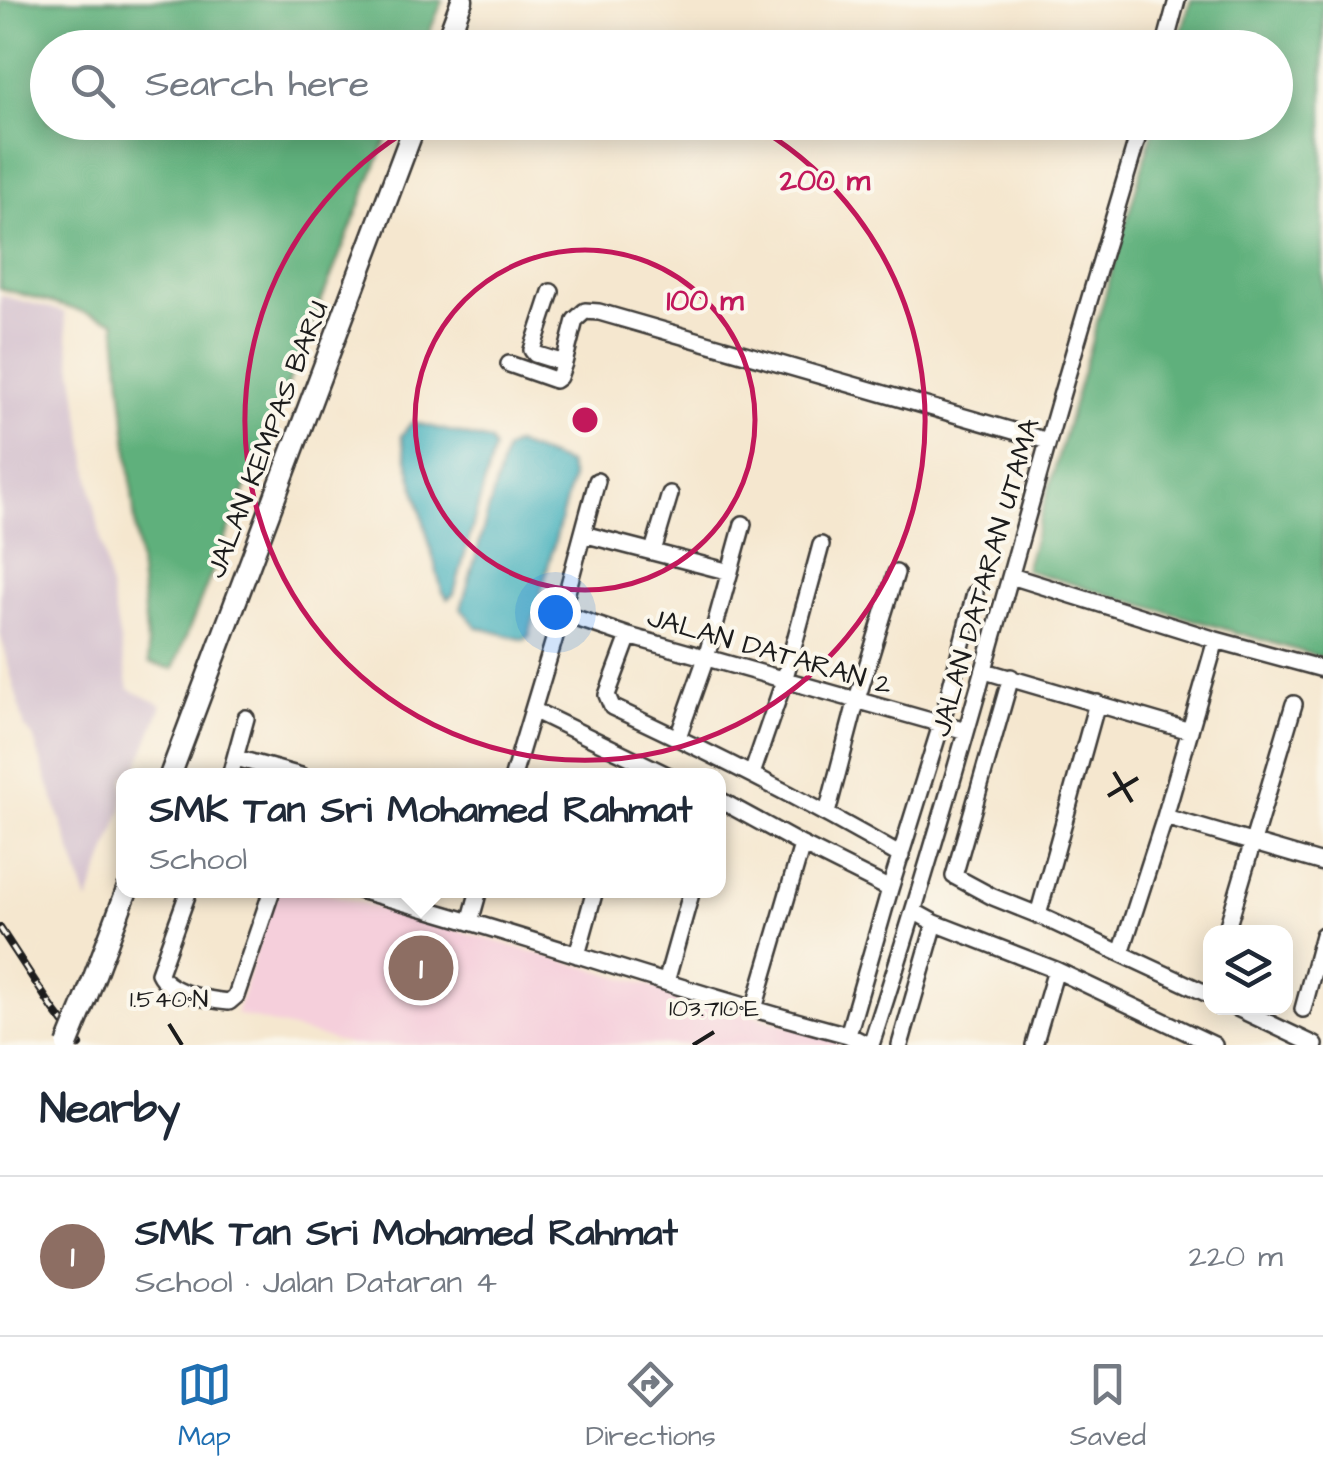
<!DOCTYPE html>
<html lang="en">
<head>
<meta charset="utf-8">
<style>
  body { margin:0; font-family:"Architects Daughter",sans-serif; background:#f6f6f7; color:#1f2937 }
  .controls { position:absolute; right:30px; bottom:30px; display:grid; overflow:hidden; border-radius:20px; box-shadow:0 5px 25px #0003 }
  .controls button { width:90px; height:90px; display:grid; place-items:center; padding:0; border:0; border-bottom:2px solid #e0e1e3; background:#fff; color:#1f2937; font:50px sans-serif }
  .you { position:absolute; left:555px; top:612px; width:35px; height:35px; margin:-25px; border:8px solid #fff; border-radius:50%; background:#1a73e8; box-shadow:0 0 0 15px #1a73e833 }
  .badge { display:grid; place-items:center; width:65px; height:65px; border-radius:50%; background:#1f6fb2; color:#fff; font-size:32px; font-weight:700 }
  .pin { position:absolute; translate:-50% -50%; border:5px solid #fff; box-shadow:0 2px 10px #0006 }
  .popup { position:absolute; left:116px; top:768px; width:610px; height:130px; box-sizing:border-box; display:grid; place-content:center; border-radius:20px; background:#fff; filter:drop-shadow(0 2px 8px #0005); font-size:32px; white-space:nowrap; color:#747a83 }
  .popup b { font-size:38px; color:#1f2937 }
  .popup::after { content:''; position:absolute; left:50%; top:100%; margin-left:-20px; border:20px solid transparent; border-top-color:#fff }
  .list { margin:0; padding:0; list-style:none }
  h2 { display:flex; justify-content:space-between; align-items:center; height:130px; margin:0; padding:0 40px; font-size:42px }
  h2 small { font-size:32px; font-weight:400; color:#747a83 }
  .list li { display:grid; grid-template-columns:65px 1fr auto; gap:30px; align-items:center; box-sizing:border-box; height:160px; padding:0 40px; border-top:2px solid #e0e1e3 }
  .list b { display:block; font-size:38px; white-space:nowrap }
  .list p { margin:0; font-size:32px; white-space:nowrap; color:#747a83 }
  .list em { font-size:32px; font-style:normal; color:#747a83 }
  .icon { flex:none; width:55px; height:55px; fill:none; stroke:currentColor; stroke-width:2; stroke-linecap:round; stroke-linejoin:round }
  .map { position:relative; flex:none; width:1323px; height:1045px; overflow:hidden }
  .search { position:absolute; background:#fff; box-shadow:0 5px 25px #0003; left:30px; right:30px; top:30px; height:110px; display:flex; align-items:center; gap:25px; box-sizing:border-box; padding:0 35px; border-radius:55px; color:#747a83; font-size:38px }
  .sheet { height:290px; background:#fff }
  nav { display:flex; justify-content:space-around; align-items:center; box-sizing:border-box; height:140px; border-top:2px solid #e0e1e3; background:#fff; font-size:28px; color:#747a83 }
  nav a { display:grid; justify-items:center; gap:5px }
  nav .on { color:#1f6fb2 }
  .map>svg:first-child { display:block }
  .built { fill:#f5cfdb }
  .industrial { fill:#d1bdcc }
  .forest { fill:#5eb07c; stroke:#3d664c; stroke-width:2.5 }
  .water { fill:#3eadba; stroke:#2d646b; stroke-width:2.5 }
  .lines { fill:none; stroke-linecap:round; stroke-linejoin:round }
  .minor-casing { stroke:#3d3a37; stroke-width:20 }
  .major-casing { stroke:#3d3a37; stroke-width:25 }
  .minor { stroke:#fff; stroke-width:15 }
  .major { stroke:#fff; stroke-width:20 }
  .rail-casing { stroke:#1c1c1c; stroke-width:8 }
  .rail { stroke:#fbf7ec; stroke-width:4; stroke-dasharray:11; stroke-linecap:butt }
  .major-bridge-casing { stroke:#3d3a37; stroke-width:25; stroke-linecap:butt }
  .major-bridge { stroke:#fff; stroke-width:20 }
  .ticks { fill:none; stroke:#1c1c1c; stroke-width:4 }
  .ring { fill:none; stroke:#c2185b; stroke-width:5 }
  .labels { text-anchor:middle; stroke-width:8; stroke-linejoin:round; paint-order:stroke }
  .street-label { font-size:28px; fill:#1c1c1c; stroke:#fbf7ec }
  .ticks-label { font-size:25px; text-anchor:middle; fill:#1c1c1c; stroke:#fbf7ec; stroke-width:8; stroke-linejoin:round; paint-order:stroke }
  .centre { fill:#c2185b; stroke:#fbf7ec; stroke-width:5 }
  .ring-label { font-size:30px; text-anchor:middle; font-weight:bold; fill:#c2185b; stroke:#fbf7ec; stroke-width:8; stroke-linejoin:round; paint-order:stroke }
</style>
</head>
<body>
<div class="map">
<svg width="1323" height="1045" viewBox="0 0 1323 1045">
  <rect width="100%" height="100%" fill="#fbf7ec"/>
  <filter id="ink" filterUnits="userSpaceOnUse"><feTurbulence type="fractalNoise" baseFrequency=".01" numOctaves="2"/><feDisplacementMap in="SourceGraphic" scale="20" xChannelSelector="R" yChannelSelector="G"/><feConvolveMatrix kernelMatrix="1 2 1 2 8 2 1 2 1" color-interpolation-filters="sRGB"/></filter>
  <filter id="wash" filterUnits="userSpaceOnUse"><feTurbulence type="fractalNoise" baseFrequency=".0048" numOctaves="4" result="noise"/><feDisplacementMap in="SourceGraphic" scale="40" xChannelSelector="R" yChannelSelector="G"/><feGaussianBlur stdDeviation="2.25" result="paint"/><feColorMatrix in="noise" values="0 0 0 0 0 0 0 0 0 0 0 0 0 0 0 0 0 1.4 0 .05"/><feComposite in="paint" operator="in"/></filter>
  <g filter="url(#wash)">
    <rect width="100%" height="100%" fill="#f5e7cf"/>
    <path class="built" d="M 275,891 L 320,891 L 834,1038 L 839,1045 L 352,1045 L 236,1014 Z"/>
    <path class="industrial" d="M 0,295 L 64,312 L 93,497 L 129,689 L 162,705 L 135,775 L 124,776 L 123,807 L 88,902 L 33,737 L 25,728 L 0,633 Z"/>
    <path class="forest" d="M 0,0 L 443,0 L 423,47 L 48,48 L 48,122 L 393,123 L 173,669 L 149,663 L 115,321 L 0,288 Z
      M 1191,0 L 1323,0 L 1323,658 L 1025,570 L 1155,123 L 1276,122 L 1276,48 L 1177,47 Z"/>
    <path class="water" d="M 412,422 L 490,441 L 494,449 L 454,594 L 448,599 L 442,591 L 401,436 Z
      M 515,444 L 568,464 L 572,479 L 529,636 L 524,640 L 477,627 L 461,609 L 505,451 Z"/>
  </g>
  <g filter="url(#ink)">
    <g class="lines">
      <g class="minor-casing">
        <path id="minor" d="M 1164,48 L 1177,0
          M 551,292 L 532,350 L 535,354 L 564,363 L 575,320 L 585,311 L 599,312 L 1048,441
          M 509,364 L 555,380 L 559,377 L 564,363
          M 583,534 L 730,572
          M 653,551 L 670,494
          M 1011,576 L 1216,640 L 1323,669
          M 561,613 L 629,636 L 966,731
          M 629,636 L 607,695 L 612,707 C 711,753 807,801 901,856
          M 985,671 L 1190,731
          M 1011,677 L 954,876 L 993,897 L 1038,915 L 1210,995
          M 533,710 L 669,776
          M 678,737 L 706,658 L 743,524
          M 236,758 L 301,776
          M 752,774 L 784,681 L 821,545
          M 230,776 L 246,718
          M 513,776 L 554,640 L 597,481
          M 718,799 L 802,845 L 890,889
          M 827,813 L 857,699 L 896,573
          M 1165,817 L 1323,863
          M 189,890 L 159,973 C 168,993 208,1000 229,1002 L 236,996 L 272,890
          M 359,890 C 523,934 683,992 848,1035 L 868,1045
          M 915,912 L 935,923 L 1056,970 L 1214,1045
          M 1038,915 L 1097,703
          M 470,922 L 479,890
          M 1226,932 L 1294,704
          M 1121,953 L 1165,817 L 1216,640
          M 577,955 L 595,890
          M 666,982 L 692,890
          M 1237,1008 L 1315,1045
          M 754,1009 L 802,845
          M 1303,1009 L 1323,935
          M 848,1035 L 890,889 L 941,725 L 975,593
          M 871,1045 C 936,846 991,644 1048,442 C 1078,335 1111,229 1142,122
          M 900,1045 L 935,923
          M 1034,1045 L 1056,970"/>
      </g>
      <g class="major-casing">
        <path id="major" d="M 444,48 L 462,0
          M 170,776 L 416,122
          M 87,996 L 127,890"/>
      </g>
      <use href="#minor" class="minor"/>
      <use href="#major" class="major"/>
      <g class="rail-casing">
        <path id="rail" d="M 0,928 L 53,1009 L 80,1045"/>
      </g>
      <use href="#rail" class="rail"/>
      <g class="major-bridge-casing">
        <path id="major-bridge" d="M 67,1045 L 87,996"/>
      </g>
      <use href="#major-bridge" class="major-bridge"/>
    </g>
  </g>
  <path class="ticks" d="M 1114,772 L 1132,802M 1108,796 L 1138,778M 169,1024 L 182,1045M 693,1045 L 714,1032"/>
  <g class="ring">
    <circle cx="585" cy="420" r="170"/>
    <path d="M750 123A340 340 0 1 1 420 123"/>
  </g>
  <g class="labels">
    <g class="street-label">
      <text transform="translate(266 439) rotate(-69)" y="10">JALAN KEMPAS BARU</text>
      <text transform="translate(984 577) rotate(-74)" y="10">JALAN DATARAN UTAMA</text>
      <text transform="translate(770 650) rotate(16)" y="10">JALAN DATARAN 2</text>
    </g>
  </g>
  <g class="ticks-label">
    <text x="169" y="1007">1.540°N</text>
    <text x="714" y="1016">103.710°E</text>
  </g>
  <circle cx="585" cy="420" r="15" class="centre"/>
  <g class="ring-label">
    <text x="825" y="190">200 m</text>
    <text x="705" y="310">100 m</text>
  </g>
</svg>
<div class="controls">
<button><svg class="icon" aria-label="layers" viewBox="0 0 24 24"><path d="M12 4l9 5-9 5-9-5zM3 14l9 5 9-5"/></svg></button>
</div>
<div class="you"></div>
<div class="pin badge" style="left:421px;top:968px;background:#8d6e63">1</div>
<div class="popup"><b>SMK Tan Sri Mohamed Rahmat</b>School</div>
<div class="search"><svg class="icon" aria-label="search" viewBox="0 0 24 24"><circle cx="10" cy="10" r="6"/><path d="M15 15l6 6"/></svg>Search here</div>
</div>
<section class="sheet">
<h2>Nearby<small></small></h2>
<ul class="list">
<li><span class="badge" style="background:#8d6e63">1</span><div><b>SMK Tan Sri Mohamed Rahmat</b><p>School · Jalan Dataran 4</p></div><em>220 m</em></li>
</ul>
</section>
<nav>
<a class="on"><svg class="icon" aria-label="map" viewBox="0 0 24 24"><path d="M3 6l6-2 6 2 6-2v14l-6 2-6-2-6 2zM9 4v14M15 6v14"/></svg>Map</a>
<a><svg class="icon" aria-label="directions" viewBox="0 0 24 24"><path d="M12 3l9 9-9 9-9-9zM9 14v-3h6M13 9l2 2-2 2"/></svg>Directions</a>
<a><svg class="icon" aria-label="saved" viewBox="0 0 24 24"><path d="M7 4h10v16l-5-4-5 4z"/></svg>Saved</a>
</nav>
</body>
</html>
